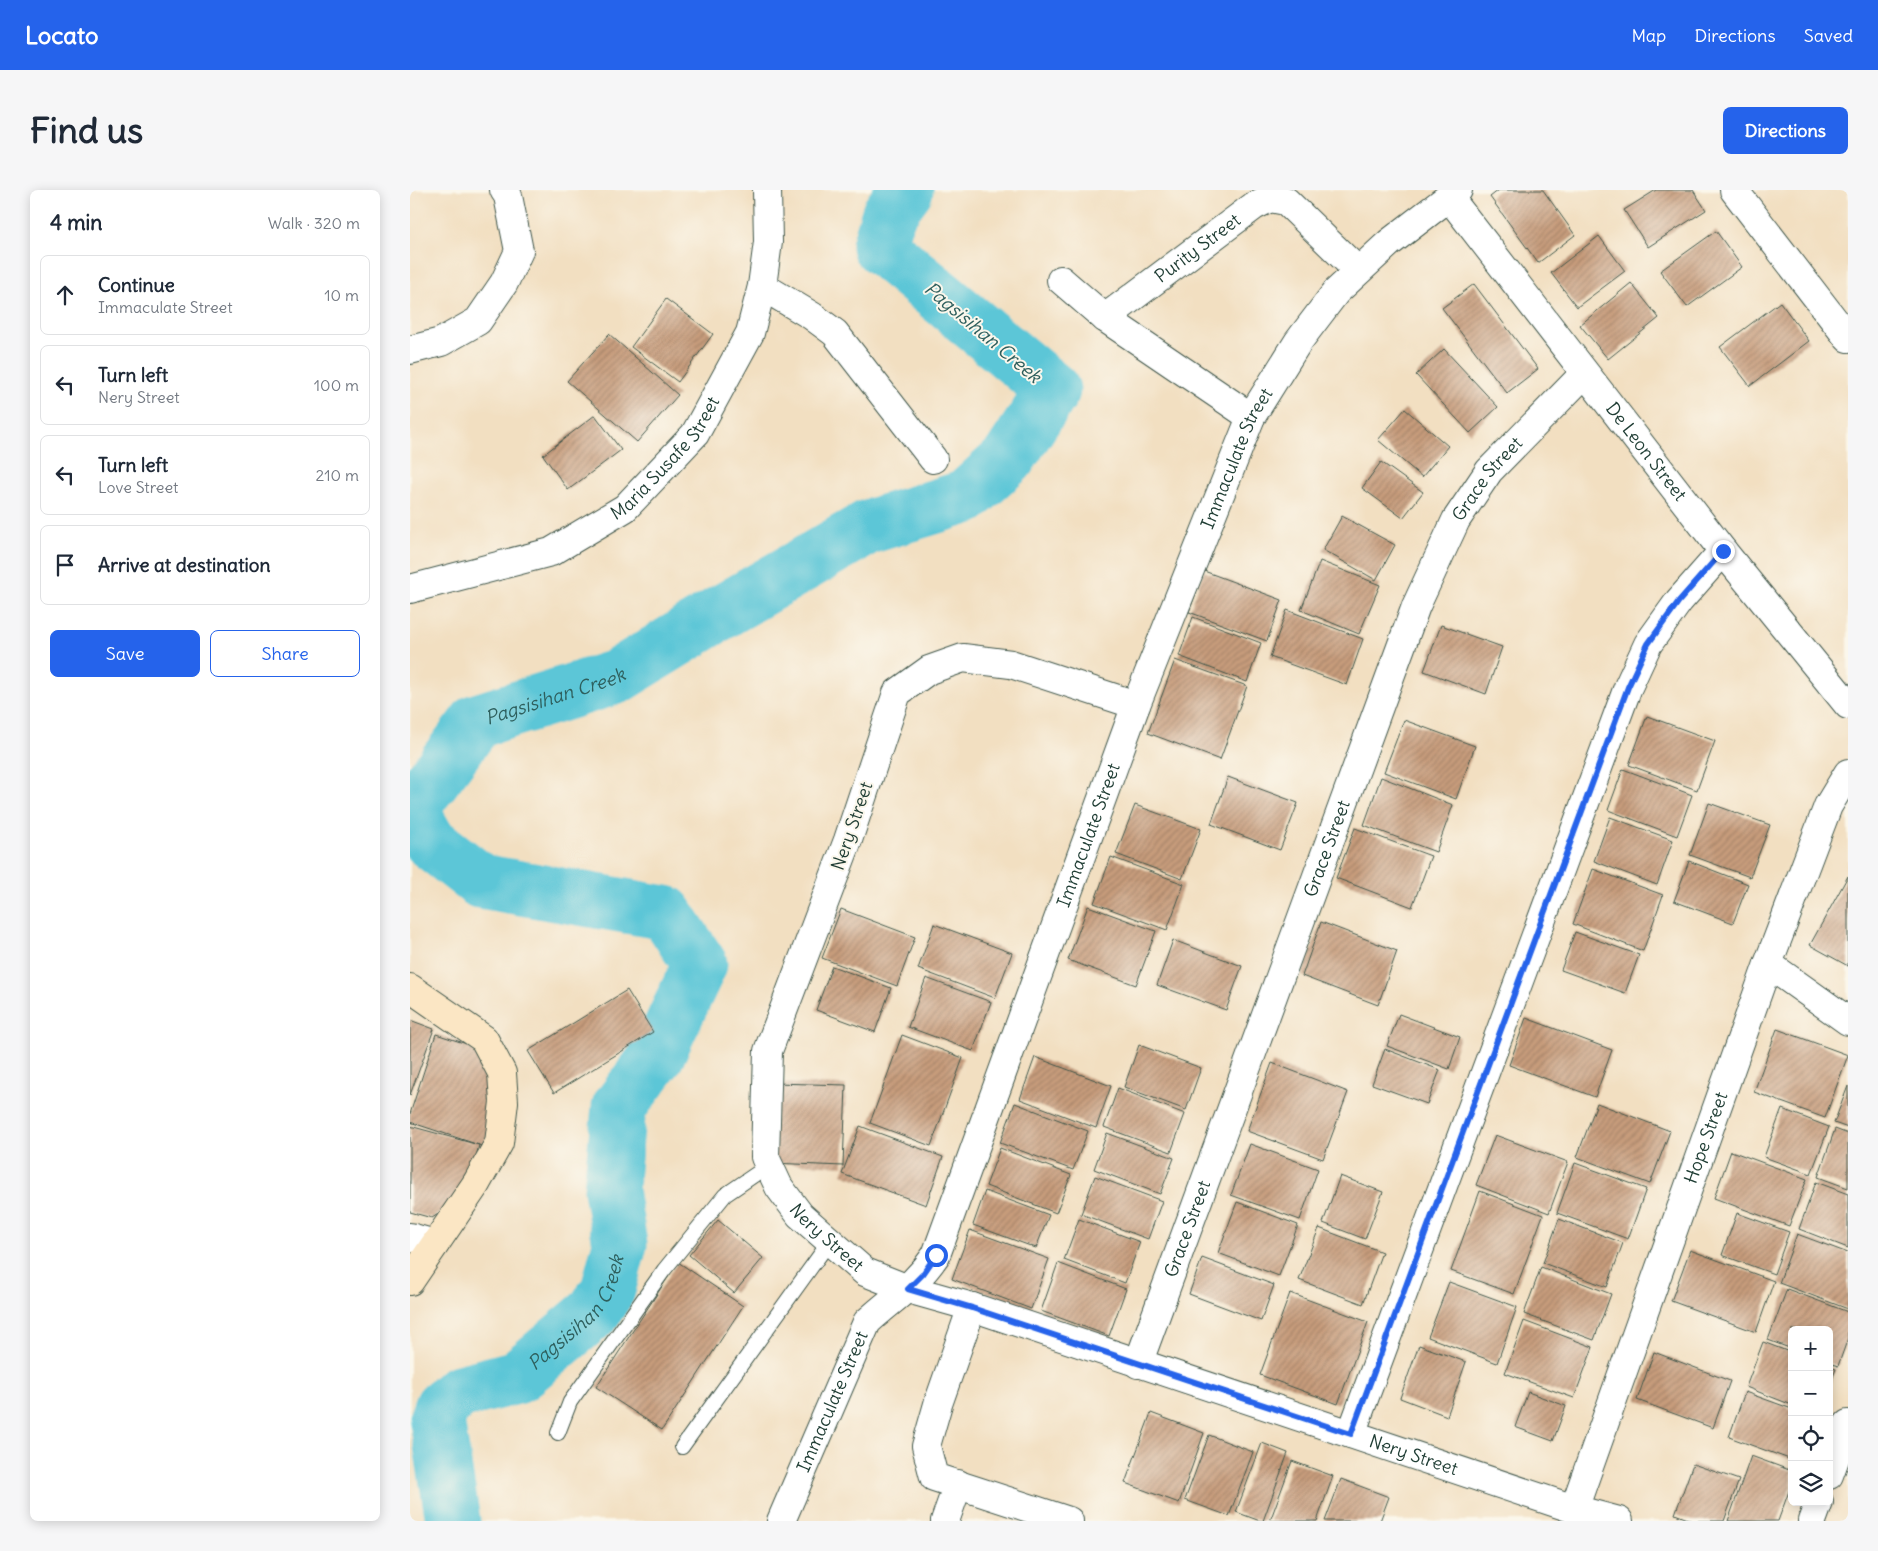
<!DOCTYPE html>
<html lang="en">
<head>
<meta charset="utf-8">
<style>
  body { margin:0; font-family:Delius,sans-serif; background:#f6f6f7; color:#1f2937 }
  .controls { position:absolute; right:15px; bottom:15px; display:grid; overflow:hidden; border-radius:8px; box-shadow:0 2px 12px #0003 }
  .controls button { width:45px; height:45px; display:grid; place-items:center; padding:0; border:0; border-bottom:1px solid #e0e1e3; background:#fff; color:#1f2937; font:25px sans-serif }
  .stop { position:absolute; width:15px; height:15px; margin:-11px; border:4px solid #2563eb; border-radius:50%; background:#fff }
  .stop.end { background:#2563eb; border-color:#fff; box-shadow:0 1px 5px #0008 }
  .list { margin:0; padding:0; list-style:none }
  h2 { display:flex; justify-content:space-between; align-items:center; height:65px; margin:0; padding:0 20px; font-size:21px }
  h2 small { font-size:16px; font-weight:400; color:#747a83 }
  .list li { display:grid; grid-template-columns:32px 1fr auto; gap:15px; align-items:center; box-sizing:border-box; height:80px; margin:0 10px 10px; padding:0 10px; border:1px solid #e0e1e3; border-radius:8px }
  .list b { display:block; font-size:19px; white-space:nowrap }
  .list p { margin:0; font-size:16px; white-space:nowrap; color:#747a83 }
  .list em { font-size:16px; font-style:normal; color:#747a83 }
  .actions { display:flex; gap:10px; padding:15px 20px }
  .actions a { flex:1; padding:11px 0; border:1px solid #2563eb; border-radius:8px; text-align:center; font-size:18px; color:#2563eb }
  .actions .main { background:#2563eb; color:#fff }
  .icon { flex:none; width:28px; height:28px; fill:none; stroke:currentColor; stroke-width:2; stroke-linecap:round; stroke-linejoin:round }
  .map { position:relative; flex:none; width:1438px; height:1331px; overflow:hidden; border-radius:8px }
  header { display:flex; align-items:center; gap:30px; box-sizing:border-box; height:70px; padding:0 25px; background:#2563eb; color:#fff }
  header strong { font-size:24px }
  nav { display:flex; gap:28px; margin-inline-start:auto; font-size:18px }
  .intro { display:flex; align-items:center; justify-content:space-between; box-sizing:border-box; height:120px; padding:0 30px }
  h1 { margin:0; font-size:35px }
  .button { padding:12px 22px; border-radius:8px; background:#2563eb; color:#fff; font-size:18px; font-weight:700 }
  main { display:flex; gap:30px; padding:0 30px }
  aside { flex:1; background:#fff; border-radius:8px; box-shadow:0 2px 12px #0003 }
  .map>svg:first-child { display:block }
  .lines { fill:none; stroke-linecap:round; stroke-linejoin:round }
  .river { stroke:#5cc6d7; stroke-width:55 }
  .building { fill:url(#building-hatch) }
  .lane-casing { stroke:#3f5549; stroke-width:16 }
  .street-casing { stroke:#3f5549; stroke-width:30 }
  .secondary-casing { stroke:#3f5549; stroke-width:30 }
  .lane { stroke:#fff; stroke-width:14 }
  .street { stroke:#fff; stroke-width:28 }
  .secondary { stroke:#fbe6c4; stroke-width:28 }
  .route { stroke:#2563eb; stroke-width:6 }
  .labels { text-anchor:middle; stroke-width:4; stroke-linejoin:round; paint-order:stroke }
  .street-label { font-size:18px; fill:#1f3d34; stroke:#fbf7ec }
  .water-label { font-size:19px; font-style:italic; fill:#2e5f5d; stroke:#fbf7ec }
</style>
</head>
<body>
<header>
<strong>Locato</strong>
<nav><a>Map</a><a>Directions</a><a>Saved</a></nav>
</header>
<div class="intro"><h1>Find us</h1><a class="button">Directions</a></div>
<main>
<aside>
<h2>4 min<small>Walk · 320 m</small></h2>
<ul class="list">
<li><svg class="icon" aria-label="ahead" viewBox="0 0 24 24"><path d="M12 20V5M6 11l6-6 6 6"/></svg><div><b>Continue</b><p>Immaculate Street</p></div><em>10 m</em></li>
<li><svg class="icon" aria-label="left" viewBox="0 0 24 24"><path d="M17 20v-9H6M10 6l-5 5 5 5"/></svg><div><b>Turn left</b><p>Nery Street</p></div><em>100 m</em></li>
<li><svg class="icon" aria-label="left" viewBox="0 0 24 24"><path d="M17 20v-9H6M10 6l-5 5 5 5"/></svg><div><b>Turn left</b><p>Love Street</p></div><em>210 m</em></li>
<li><svg class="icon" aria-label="arrive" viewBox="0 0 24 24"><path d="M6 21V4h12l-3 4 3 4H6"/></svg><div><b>Arrive at destination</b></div></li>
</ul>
<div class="actions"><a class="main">Save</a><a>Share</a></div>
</aside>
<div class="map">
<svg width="1438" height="1331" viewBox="0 0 1438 1331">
  <defs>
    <pattern id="building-hatch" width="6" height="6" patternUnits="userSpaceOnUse" patternTransform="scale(1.25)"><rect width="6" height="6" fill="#c79c7c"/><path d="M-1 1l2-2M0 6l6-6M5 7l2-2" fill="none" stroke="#a18066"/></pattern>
  </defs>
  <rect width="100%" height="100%" fill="#fbf7ec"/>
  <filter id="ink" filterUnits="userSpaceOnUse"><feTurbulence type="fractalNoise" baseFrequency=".02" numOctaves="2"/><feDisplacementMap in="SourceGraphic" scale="10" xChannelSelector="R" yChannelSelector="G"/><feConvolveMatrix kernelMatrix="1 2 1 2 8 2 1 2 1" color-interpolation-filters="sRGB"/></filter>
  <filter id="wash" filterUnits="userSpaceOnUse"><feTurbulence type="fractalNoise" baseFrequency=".0096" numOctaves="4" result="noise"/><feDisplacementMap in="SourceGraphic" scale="20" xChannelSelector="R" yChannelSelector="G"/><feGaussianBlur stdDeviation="1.12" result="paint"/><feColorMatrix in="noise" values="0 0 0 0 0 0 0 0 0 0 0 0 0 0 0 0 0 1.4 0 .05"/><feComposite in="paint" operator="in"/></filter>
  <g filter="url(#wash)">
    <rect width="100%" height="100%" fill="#f2dfc1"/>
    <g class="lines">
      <path class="river" id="s1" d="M 43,1331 L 27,1230 L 32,1216 L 49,1202 L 107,1187 L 183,1123 L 198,1100 L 210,1054 L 201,1000 L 209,917 L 247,866 L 290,774 L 256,723 L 70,691 L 19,651 L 1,619 L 67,531 L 206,487 L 317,419 L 458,337 L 556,307 L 598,269 L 643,200 L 469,56 L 479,23 L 496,0"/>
    </g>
    <g id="blocks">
      <path class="building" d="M 1089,0 L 1133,0 L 1165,45 L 1128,73 L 1080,7 Z
        M 1246,0 L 1283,0 L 1296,20 L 1238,57 L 1214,20 Z
        M 1306,41 L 1332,77 L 1277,117 L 1250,81 Z
        M 1189,46 L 1215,81 L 1167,117 L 1141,83 Z
        M 1221,93 L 1249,128 L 1198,169 L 1170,135 Z
        M 1064,94 L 1128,179 L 1097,203 L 1032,118 Z
        M 256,109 L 303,144 L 268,192 L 221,157 Z
        M 1370,112 L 1399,151 L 1340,196 L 1310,157 Z
        M 199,144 L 268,205 L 227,252 L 157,191 Z
        M 1034,159 L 1088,217 L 1060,243 L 1006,185 Z
        M 995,219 L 1038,256 L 1012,287 L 968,250 Z
        M 185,225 L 211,260 L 158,300 L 133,265 Z
        M 971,272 L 1013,302 L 993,328 L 952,298 Z
        M 932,326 L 985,355 L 966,390 L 913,360 Z
        M 910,371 L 970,395 L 949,444 L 891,420 Z
        M 794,381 L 872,410 L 857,451 L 779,422 Z
        M 877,420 L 953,449 L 937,495 L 860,467 Z
        M 783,427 L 851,453 L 837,492 L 769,466 Z
        M 1031,435 L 1092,457 L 1076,504 L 1014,481 Z
        M 765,470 L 837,496 L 810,570 L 738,543 Z
        M 1237,526 L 1305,551 L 1287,600 L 1219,575 Z
        M 994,530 L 1065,556 L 1046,609 L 974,582 Z
        M 1213,579 L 1282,605 L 1267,646 L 1198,620 Z
        M 818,587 L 888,613 L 870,660 L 801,634 Z
        M 971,587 L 1043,615 L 1026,662 L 954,635 Z
        M 1299,613 L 1360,635 L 1340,687 L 1280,665 Z
        M 725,615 L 791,639 L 772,689 L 706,664 Z
        M 1200,627 L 1263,650 L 1247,695 L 1184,671 Z
        M 945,638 L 1021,666 L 1002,717 L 926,688 Z
        M 701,667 L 774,694 L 757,740 L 684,713 Z
        M 1279,671 L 1338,694 L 1323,733 L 1264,711 Z
        M 1183,679 L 1253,705 L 1233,761 L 1163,734 Z
        M 1438,686 L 1438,776 L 1400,755 Z
        M 678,716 L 746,741 L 726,795 L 658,770 Z
        M 431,719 L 505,747 L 487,796 L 412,768 Z
        M 911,732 L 987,761 L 968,815 L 892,786 Z
        M 524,734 L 602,763 L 585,808 L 508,779 Z
        M 1165,742 L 1229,765 L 1215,803 L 1151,780 Z
        M 763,750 L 832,776 L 816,820 L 747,795 Z
        M 422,776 L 481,798 L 465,842 L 406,820 Z
        M 516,788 L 581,812 L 563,861 L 498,837 Z
        M 217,800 L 243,842 L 144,903 L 118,861 Z
        M 989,824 L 1050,847 L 1039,879 L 977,856 Z
        M 1116,828 L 1202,860 L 1185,907 L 1099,875 Z
        M 0,830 L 24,839 L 0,905 Z
        M 1367,839 L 1438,865 L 1415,928 L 1344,902 Z
        M 26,844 L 66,857 L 82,890 L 85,925 L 75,957 L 0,932 L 0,924 Z
        M 492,845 L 553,868 L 521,956 L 460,933 Z
        M 729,855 L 791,878 L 776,920 L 714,897 Z
        M 975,859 L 1030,880 L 1017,914 L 962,894 Z
        M 625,867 L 701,896 L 686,938 L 610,909 Z
        M 862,873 L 938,902 L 913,969 L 837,941 Z
        M 365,893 L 436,895 L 433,976 L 362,973 Z
        M 1438,896 L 1438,938 L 1424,933 Z
        M 708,898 L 775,924 L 761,962 L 694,937 Z
        M 605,913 L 678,941 L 663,980 L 590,953 Z
        M 1187,913 L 1260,941 L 1240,994 L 1167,967 Z
        M 1372,919 L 1419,937 L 1401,984 L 1354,967 Z
        M 0,936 L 69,955 L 61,985 L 44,1014 L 22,1028 L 0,1022 Z
        M 450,936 L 533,967 L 516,1015 L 432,984 Z
        M 1425,939 L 1438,944 L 1438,998 L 1408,987 Z
        M 697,943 L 764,968 L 750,1004 L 684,979 Z
        M 1085,945 L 1158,972 L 1139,1023 L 1066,995 Z
        M 840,954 L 908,979 L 890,1030 L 821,1005 Z
        M 590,958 L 661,985 L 646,1023 L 576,996 Z
        M 1321,961 L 1397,989 L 1379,1036 L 1304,1008 Z
        M 1165,973 L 1236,999 L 1218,1049 L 1147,1023 Z
        M 685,986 L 752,1011 L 738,1049 L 671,1024 Z
        M 930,986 L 973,1002 L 955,1049 L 913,1033 Z
        M 1406,992 L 1438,1004 L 1438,1058 L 1389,1039 Z
        M 575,1001 L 639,1025 L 626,1058 L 563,1035 Z
        M 1070,1001 L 1133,1025 L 1104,1104 L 1041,1081 Z
        M 827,1012 L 888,1035 L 869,1086 L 808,1063 Z
        M 1327,1023 L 1379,1042 L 1364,1084 L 1312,1065 Z
        M 669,1029 L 730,1052 L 715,1093 L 654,1070 Z
        M 1149,1029 L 1213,1053 L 1197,1097 L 1133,1073 Z
        M 308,1030 L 353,1068 L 324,1103 L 279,1065 Z
        M 909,1038 L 972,1062 L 953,1114 L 889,1090 Z
        M 560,1040 L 639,1069 L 621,1119 L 542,1089 Z
        M 1387,1044 L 1438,1063 L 1438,1119 L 1369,1093 Z
        M 1280,1060 L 1364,1091 L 1346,1142 L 1261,1111 Z
        M 792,1068 L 864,1095 L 851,1131 L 779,1104 Z
        M 268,1072 L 333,1116 L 252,1240 L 186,1197 Z
        M 648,1073 L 716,1099 L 699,1146 L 631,1121 Z
        M 1131,1077 L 1201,1104 L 1184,1150 L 1114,1124 Z
        M 1039,1092 L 1107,1117 L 1087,1173 L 1018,1147 Z
        M 1377,1099 L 1438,1122 L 1438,1148 L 1428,1176 L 1419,1173 L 1419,1140 L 1382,1140 L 1382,1159 L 1358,1150 Z
        M 880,1103 L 958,1132 L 928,1214 L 850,1185 Z
        M 1114,1131 L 1183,1157 L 1164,1208 L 1095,1183 Z
        M 1353,1152 L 1382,1163 L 1382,1215 L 1336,1197 Z
        M 1009,1155 L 1056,1172 L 1037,1226 L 990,1208 Z
        M 1244,1162 L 1320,1191 L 1303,1238 L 1227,1210 Z
        M 1419,1177 L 1426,1179 L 1419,1197 Z
        M 1118,1202 L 1156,1216 L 1143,1251 L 1105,1237 Z
        M 1335,1202 L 1382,1219 L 1382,1270 L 1319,1247 Z
        M 741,1223 L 794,1243 L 769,1313 L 715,1293 Z
        M 799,1245 L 843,1262 L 819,1326 L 775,1310 Z
        M 852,1253 L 878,1263 L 853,1331 L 850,1331 L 826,1322 Z
        M 1341,1266 L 1382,1281 L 1382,1293 L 1368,1331 L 1318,1331 Z
        M 882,1271 L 923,1286 L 907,1331 L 860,1331 Z
        M 1283,1274 L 1329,1290 L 1314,1331 L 1283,1331 L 1265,1324 Z
        M 931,1289 L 979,1307 L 970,1331 L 915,1331 Z"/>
    </g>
  </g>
  <g filter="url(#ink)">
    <use href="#blocks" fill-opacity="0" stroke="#3f5549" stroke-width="1"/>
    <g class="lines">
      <g class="lane-casing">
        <path id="lane" d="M 148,1243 L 160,1212 L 254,1080 L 315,1005 L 359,975
          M 272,1257 L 420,1051"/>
      </g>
      <g class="street-casing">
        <g id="street">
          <path d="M 1324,0 L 1438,148"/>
          <path id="s2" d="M 1039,7 L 1313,361 L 1438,515"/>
          <path d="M 651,90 L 695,128 L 841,227"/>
          <path d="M 352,96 L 402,126 L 425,143 L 523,269"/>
          <path id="s3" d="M 695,128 L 844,16 L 860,8 L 876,11 L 948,81"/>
          <path d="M 0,160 L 31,152 L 68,131 L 94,93 L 109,61 L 98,6 L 94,0"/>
          <path id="s4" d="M 0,399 L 141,362 L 215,318 L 285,244 L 340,143 L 352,96 L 358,52 L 357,0"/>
          <path id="s5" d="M 726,515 L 601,474 L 553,468 L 519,480 L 487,503 L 438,650 L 358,861 L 355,967 L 369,997 L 390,1025 L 455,1082 L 498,1099 L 562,1117 L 1164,1319 L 1209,1331"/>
          <path d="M 1358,774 L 1438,831"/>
          <path d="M 0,1047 L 25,1054"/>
          <path d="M 562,1117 L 528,1214 L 516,1256 L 524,1287 L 659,1331"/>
          <path id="s6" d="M 728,1174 L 1006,416 L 1046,330 L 1079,281 L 1174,184"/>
          <path d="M 941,1244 L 1218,497 L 1238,454 L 1269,411 L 1313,361"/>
          <path d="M 1419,1285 L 1438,1234"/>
          <path id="s7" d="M 1164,1319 L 1358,774 L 1418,616 L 1438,583"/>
          <path id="s8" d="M 371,1331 L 457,1132 C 483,1108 505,1096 526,1065 L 726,515 L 841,227 L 888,152 L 926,102 L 979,53 L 1048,0"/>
          <path d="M 535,1331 L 548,1294"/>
          <path d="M 1402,1331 L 1409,1312"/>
        </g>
      </g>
      <g class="secondary-casing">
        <path id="secondary" d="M 0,798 L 74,849 L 92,883 L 94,912 L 89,953 L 66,994 L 0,1091"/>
      </g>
      <use href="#lane" class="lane"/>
      <use href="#street" class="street"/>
      <use href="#secondary" class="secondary"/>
    </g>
  </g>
  <g class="lines" filter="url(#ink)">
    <path class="route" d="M 526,1065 L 513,1084 L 498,1099 L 562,1118 L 941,1244 L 1218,497 L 1238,454 L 1269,411 L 1313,361"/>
  </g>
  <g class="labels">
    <g class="street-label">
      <text dy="6" stroke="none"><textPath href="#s3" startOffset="116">Purity Street</textPath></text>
      <text dy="6" stroke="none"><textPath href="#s2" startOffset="322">De Leon Street</textPath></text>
      <text dy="6" stroke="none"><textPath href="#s4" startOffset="296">Maria Susafe Street</textPath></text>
      <text dy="6" stroke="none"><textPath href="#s8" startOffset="1165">Immaculate Street</textPath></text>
      <text dy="6" stroke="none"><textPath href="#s6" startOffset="954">Grace Street</textPath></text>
      <text transform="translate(442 636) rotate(-71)" y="6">Nery Street</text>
      <text dy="6" stroke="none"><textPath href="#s8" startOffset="760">Immaculate Street</textPath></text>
      <text dy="6" stroke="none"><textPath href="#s6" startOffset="549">Grace Street</textPath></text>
      <text dy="6" stroke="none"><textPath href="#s7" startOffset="394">Hope Street</textPath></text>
      <text dy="6" stroke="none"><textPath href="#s6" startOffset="144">Grace Street</textPath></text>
      <text dy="6" stroke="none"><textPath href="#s5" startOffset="845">Nery Street</textPath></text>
      <text dy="6" stroke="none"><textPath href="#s8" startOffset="130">Immaculate Street</textPath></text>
      <text dy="6" stroke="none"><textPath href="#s5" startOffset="1475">Nery Street</textPath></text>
    </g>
    <g class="water-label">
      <text transform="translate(573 142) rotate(40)" y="7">Pagsisihan Creek</text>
      <text dy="7" stroke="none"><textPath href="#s1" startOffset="1220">Pagsisihan Creek</textPath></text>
      <text dy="7" stroke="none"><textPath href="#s1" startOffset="289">Pagsisihan Creek</textPath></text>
    </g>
  </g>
</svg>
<div class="controls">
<button>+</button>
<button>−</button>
<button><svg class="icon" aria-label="locate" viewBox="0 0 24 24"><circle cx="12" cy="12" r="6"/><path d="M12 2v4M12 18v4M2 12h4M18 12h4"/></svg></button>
<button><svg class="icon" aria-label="layers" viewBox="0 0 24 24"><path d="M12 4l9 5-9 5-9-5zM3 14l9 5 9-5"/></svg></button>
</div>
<div class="stop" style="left:526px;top:1065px"></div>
<div class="stop end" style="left:1313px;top:361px"></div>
</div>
</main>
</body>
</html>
